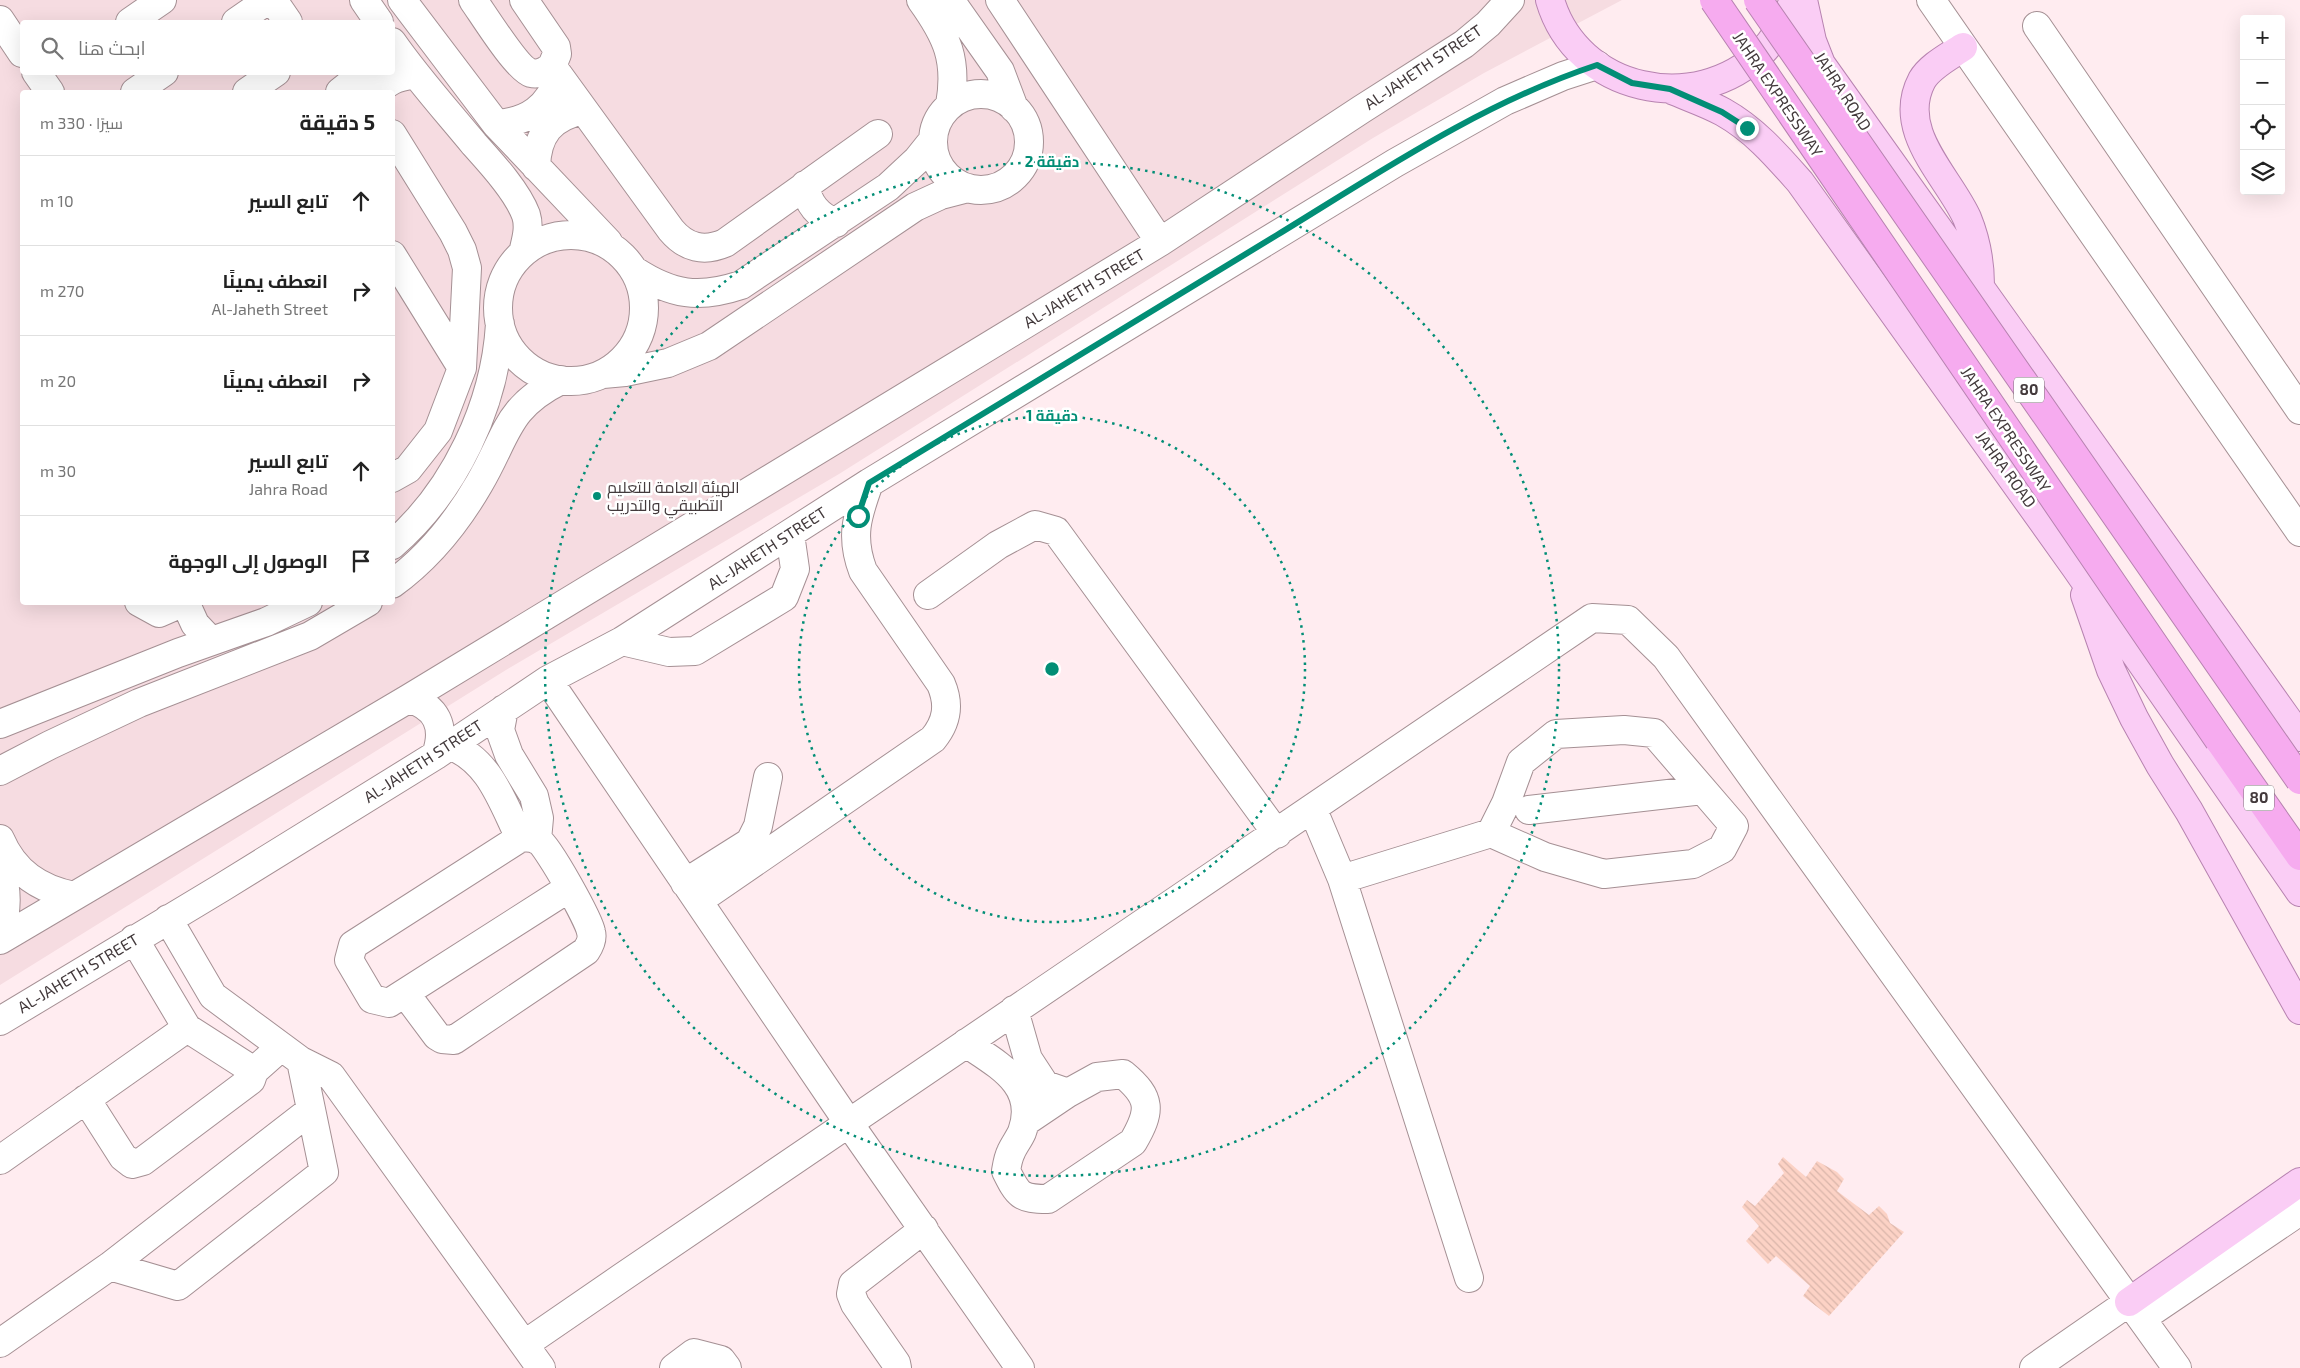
<!DOCTYPE html>
<html lang="ar">
<head>
<meta charset="utf-8">
<style>
  body { margin:0; font-family:"Exo 2",Cairo,sans-serif; background:#f6f6f6; color:#222; direction:rtl }
  .controls { position:absolute; right:15px; top:15px; display:grid; overflow:hidden; border-radius:5px; box-shadow:0 5px 20px #0002 }
  .controls button { width:45px; height:45px; display:grid; place-items:center; padding:0; border:0; border-bottom:1px solid #e0e0e0; background:#fff; color:#222; font:25px sans-serif }
  .stop { position:absolute; width:15px; height:15px; margin:-11px; border:4px solid #028e76; border-radius:50%; background:#fff }
  .stop.end { background:#028e76; border-color:#fff; box-shadow:0 1px 5px #0008 }
  .list { margin:0; padding:0; list-style:none }
  h2 { display:flex; justify-content:space-between; align-items:center; height:65px; margin:0; padding:0 20px; font-size:21px }
  h2 small { font-size:16px; font-weight:400; color:#767676 }
  .list li { display:grid; grid-template-columns:32px 1fr auto; gap:15px; align-items:center; box-sizing:border-box; height:90px; padding:0 20px; border-top:1px solid #e0e0e0 }
  .list b { display:block; font-size:19px; white-space:nowrap }
  .list p { margin:0; font-size:16px; white-space:nowrap; color:#767676 }
  .list em { font-size:16px; font-style:normal; color:#767676 }
  .icon { flex:none; width:28px; height:28px; fill:none; stroke:currentColor; stroke-width:2; stroke-linecap:round; stroke-linejoin:round }
  .map { position:relative; flex:none; width:2300px; height:1368px; overflow:hidden; direction:ltr }
  .search { position:absolute; background:#fff; box-shadow:0 5px 20px #0002; left:20px; top:20px; width:375px; height:55px; display:flex; align-items:center; gap:12px; box-sizing:border-box; padding:0 18px; border-radius:5px; color:#767676; font-size:19px }
  .panel { position:absolute; background:#fff; box-shadow:0 5px 20px #0002; left:20px; top:90px; width:375px; height:515px; border-radius:5px; direction:rtl }
  .map>svg:first-child { display:block }
  .built { fill:#f6dce1; fill-rule:evenodd }
  .building { fill:url(#building-back-hatch) }
  .lines { fill:none; stroke-linecap:round; stroke-linejoin:round }
  .minor-casing { stroke:#a59094; stroke-width:30 }
  .major-casing { stroke:#b783b0; stroke-width:30 }
  .highway-casing { stroke:#b783b0; stroke-width:30 }
  .minor { stroke:#fff; stroke-width:28 }
  .major { stroke:#facdf5; stroke-width:28 }
  .highway { stroke:#f6abef; stroke-width:28 }
  .highway-bridge-casing { stroke:#b783b0; stroke-width:30; stroke-linecap:butt }
  .highway-bridge { stroke:#f6abef; stroke-width:28 }
  .route { stroke:#028e76; stroke-width:6 }
  .ring { fill:none; stroke:#028e76; stroke-width:2.5; stroke-dasharray:2.5 5 }
  .poi-dot { fill:#028e76; stroke:#fff; stroke-width:2 }
  .labels { text-anchor:middle; stroke-width:5; stroke-linejoin:round; paint-order:stroke }
  .shield { fill:#fff; stroke:#7b7576; stroke-width:1 }
  .shield-label { font-size:15px; font-weight:bold; fill:#433a3c }
  .street-label { font-size:16px; fill:#433a3c; stroke:#fff }
  .poi-label { font-size:16px; fill:#433a3c; stroke:#fff; text-anchor:start }
  .centre { fill:#028e76; stroke:#fff; stroke-width:2.5 }
  .ring-label { font-size:15px; text-anchor:middle; font-weight:bold; fill:#028e76; stroke:#fff; stroke-width:5; stroke-linejoin:round; paint-order:stroke }
</style>
</head>
<body>
<div class="map">
<svg width="2300" height="1368" viewBox="0 0 2300 1368">
  <defs>
    <pattern id="building-back-hatch" width="6" height="6" patternUnits="userSpaceOnUse" patternTransform="scale(1.25)"><rect width="6" height="6" fill="#fcd2c5"/><path d="M-1 5l2 2M0 0l6 6M5-1l2 2" fill="none" stroke="#d9b5aa"/></pattern>
  </defs>
  <rect width="100%" height="100%" fill="#ffecf0"/>
  <path class="built" d="M 0,0 L 1622,0 L 1484,73 L 1373,138 L 839,474 L 511,667 L 0,985 ZM 22,22 L 392,22 L 392,72 L 22,72 ZM 22,92 L 392,92 L 392,602 L 22,602 Z"/>
  <path class="building" d="M 1783,1157 L 1806,1177 L 1817,1161 L 1837,1172 L 1844,1179 L 1837,1191 L 1869,1215 L 1879,1206 L 1887,1214 L 1890,1223 L 1904,1232 L 1829,1316 L 1803,1296 L 1810,1286 L 1776,1256 L 1768,1264 L 1746,1241 L 1759,1226 L 1742,1207 L 1747,1200 L 1755,1206 L 1784,1173 L 1778,1164 Z"/>
  <g class="lines">
    <g class="minor-casing">
      <path id="minor" d="M 273,0 L 288,22
        M 364,0 L 379,22
        M 402,0 L 496,124 L 608,242
        M 473,0 C 483,14 517,69 531,73 C 539,75 546,71 552,66 L 557,54 L 556,47 L 524,0
        M 921,0 C 947,36 958,60 950,105
        M 950,0 L 1000,71 L 1014,108
        M 1000,0 L 1160,242
        M 1931,0 L 2300,532
        M 0,20 L 22,53
        M 130,22 L 162,0
        M 236,22 L 268,0
        M 2037,26 L 2300,410
        M 392,42 C 417,78 446,110 474,144 C 491,163 517,191 526,215 C 530,228 526,240 523,253
        M 552,66 L 671,230 C 686,248 704,252 725,243 L 878,134
        M 36,72 L 50,92
        M 135,92 L 164,72
        M 247,92 L 276,72
        M 340,92 L 365,72
        M 379,92 C 387,79 401,77 415,74
        M933 142a48 48 0 1 1 96 0a48 48 0 1 1-96 0Z
        M 496,124 C 528,122 549,107 559,77
        M 392,134 L 453,232 L 462,250 L 467,268 L 462,368 L 438,431 L 408,469 L 392,478
        M 536,167 C 537,134 551,117 583,110
        M 805,185 C 808,204 818,216 836,223
        M498 308a73 73 0 1 1 146 0a73 73 0 1 1-146 0Z
        M 392,255 L 462,368
        M 635,271 C 672,295 699,299 741,285 L 888,187 L 917,160 L 933,140
        M 603,374 L 625,372 L 668,363 L 709,346 L 915,207 L 941,195 L 968,188
        M 392,545 C 455,491 495,405 500,324
        M 392,584 C 428,558 457,522 479,484 C 508,435 505,408 561,380
        M 928,595 L 998,545 L 1035,525 L 1056,531 L 1277,834
        M 139,602 L 159,613 L 184,602
        M 185,602 L 195,624 L 211,641
        M 622,641 L 669,652 L 695,651 L 784,597 L 795,569 L 790,534
        M 548,680 L 848,1122 L 1020,1368
        M 408,699 C 437,706 446,727 436,755
        M 504,709 L 500,730 L 509,755 L 534,796 L 539,818 L 537,840
        M 0,724 L 178,653 L 266,622 L 308,602
        M 449,745 C 490,760 502,802 520,838
        M 0,771 L 50,745 L 139,703 L 310,636 L 368,602
        M 1313,810 L 1342,879 L 1469,1278
        M 1529,810 L 1703,790
        M 0,839 C 14,872 39,889 74,896
        M 0,867 C 7,888 8,910 0,931
        M 1342,879 L 1491,833 L 1545,857 L 1604,874 L 1693,864 L 1722,849 L 1734,826 L 1654,733 L 1624,730 L 1556,734 L 1521,762 L 1506,803 L 1491,833
        M 685,883 L 750,842 L 758,826 L 768,777
        M 698,901 L 933,739 C 947,722 950,705 941,684 L 863,571 C 850,537 857,516 869,483
        M 168,919 L 213,996 L 301,1061 L 331,1076 L 541,1368
        M 134,939 L 187,1028 L 254,1071
        M 0,940 L 408,699 L 1160,242 L 1362,109 L 1464,44 L 1488,24 L 1510,0
        M 405,993 L 437,1036 L 442,1039 L 454,1040 L 586,951 C 590,945 593,939 591,932 C 589,920 549,848 539,841 C 533,837 527,837 520,838 L 353,945 L 349,960 L 372,999 L 389,1003 L 569,888
        M 1014,1010 L 1028,1059 L 1045,1085 L 1068,1093
        M 0,1021 L 221,888 L 436,755 L 548,680 L 622,641 L 869,483 L 1395,163 L 1505,101 L 1563,76 L 1597,65
        M 966,1043 C 998,1065 1039,1085 1022,1132 C 1019,1139 1014,1145 1011,1152 C 1008,1158 1007,1165 1006,1171 C 1018,1195 1020,1199 1048,1199 L 1133,1142 C 1151,1111 1152,1098 1123,1074 L 1097,1077 L 1068,1093 L 1025,1122
        M 86,1099 L 123,1157 L 132,1164 L 143,1161 L 251,1080 L 254,1071 L 281,1047
        M 0,1160 L 187,1028
        M 110,1266 L 178,1286 L 324,1172 L 301,1061
        M 2142,1318 L 2300,1211
        M 0,1343 L 110,1266 L 311,1110
        M 525,1344 C 879,1100 1237,862 1592,618 L 1628,620 L 1666,657 L 2177,1368
        M 674,1368 L 694,1353 L 721,1360 L 727,1368
        M 897,1368 L 896,1363 L 855,1304 L 851,1294 L 853,1284 L 924,1229
        M 2034,1368 L 2129,1302"/>
    </g>
    <g class="major-casing">
      <path id="major" d="M 1550,0 C 1577,92 1696,117 1762,52 C 1777,37 1786,19 1794,0
        M 1803,0 L 1812,41 L 1821,64 L 2300,737
        M 1963,47 C 1950,56 1930,66 1922,80 C 1895,131 1948,176 1967,218 C 1976,240 1980,262 1980,285
        M 1670,89 C 1688,97 1707,103 1723,112 C 1755,130 1777,156 1800,182 L 2076,568 L 2300,892
        M 2085,595 L 2111,670 L 2134,718 L 2160,765 L 2189,811 L 2300,1010
        M 2129,1302 L 2300,1182"/>
    </g>
    <g class="highway-casing">
      <path id="highway" d="M 2219,740 L 2300,856"/>
    </g>
    <use href="#minor" class="minor"/>
    <use href="#major" class="major"/>
    <use href="#highway" class="highway"/>
    <g class="highway-bridge-casing">
      <path id="highway-bridge" d="M 1714,0 L 2219,740
        M 1758,0 L 2300,780"/>
    </g>
    <use href="#highway-bridge" class="highway-bridge"/>
  </g>
  <g class="lines">
    <path class="route" d="M 858,516 L 869,483 C 1005,401 1141,318 1277,235 C 1380,172 1482,103 1597,65 L 1632,83 L 1670,89 L 1722,112 L 1747,128"/>
  </g>
  <g class="ring">
    <circle cx="1052" cy="669" r="253"/>
    <circle cx="1052" cy="669" r="507"/>
  </g>
  <circle class="poi-dot" cx="597" cy="496" r="5"/>
  <g class="labels">
    <g class="shield">
      <rect x="2014" y="377.5" width="30" height="25" rx="4"/>
      <rect x="2244" y="785.5" width="30" height="25" rx="4"/>
    </g>
    <g class="shield-label">
      <text x="2029" y="395">80</text>
      <text x="2259" y="803">80</text>
    </g>
    <g class="street-label">
      <text transform="translate(1423 67) rotate(-34)" y="6">AL-JAHETH STREET</text>
      <text transform="translate(1843 91) rotate(57)" y="6">JAHRA ROAD</text>
      <text transform="translate(1778 94) rotate(56)" y="6">JAHRA EXPRESSWAY</text>
      <text transform="translate(1084 288) rotate(-31)" y="6">AL-JAHETH STREET</text>
      <text transform="translate(2006 429) rotate(56)" y="6">JAHRA EXPRESSWAY</text>
      <text transform="translate(2006 469) rotate(54)" y="6">JAHRA ROAD</text>
      <text transform="translate(767 548) rotate(-33)" y="6">AL-JAHETH STREET</text>
      <text transform="translate(423 761) rotate(-33)" y="6">AL-JAHETH STREET</text>
      <text transform="translate(78 973) rotate(-31)" y="6">AL-JAHETH STREET</text>
    </g>
    <g class="poi-label">
      <text x="607" y="493">الهيئة العامة للتعليم<tspan x="607" dy="18">التطبيقي والتدريب</tspan></text>
    </g>
  </g>
  <circle cx="1052" cy="669" r="8" class="centre"/>
  <g class="ring-label">
    <text x="1052" y="167">2 دقيقة</text>
    <text x="1052" y="421">1 دقيقة</text>
  </g>
</svg>
<div class="controls">
<button>+</button>
<button>−</button>
<button><svg class="icon" aria-label="locate" viewBox="0 0 24 24"><circle cx="12" cy="12" r="6"/><path d="M12 2v4M12 18v4M2 12h4M18 12h4"/></svg></button>
<button><svg class="icon" aria-label="layers" viewBox="0 0 24 24"><path d="M12 4l9 5-9 5-9-5zM3 14l9 5 9-5"/></svg></button>
</div>
<div class="stop" style="left:858px;top:516px"></div>
<div class="stop end" style="left:1747px;top:128px"></div>
<div class="search"><svg class="icon" aria-label="search" viewBox="0 0 24 24"><circle cx="10" cy="10" r="6"/><path d="M15 15l6 6"/></svg>ابحث هنا</div>
<section class="panel">
<h2>5 دقيقة<small>سيرًا · 330 m</small></h2>
<ul class="list">
<li><svg class="icon" aria-label="ahead" viewBox="0 0 24 24"><path d="M12 20V5M6 11l6-6 6 6"/></svg><div><b>تابع السير</b></div><em>10 m</em></li>
<li><svg class="icon" aria-label="right" viewBox="0 0 24 24"><path d="M7 20v-9h11M14 6l5 5-5 5"/></svg><div><b>انعطف يمينًا</b><p>Al-Jaheth Street</p></div><em>270 m</em></li>
<li><svg class="icon" aria-label="right" viewBox="0 0 24 24"><path d="M7 20v-9h11M14 6l5 5-5 5"/></svg><div><b>انعطف يمينًا</b></div><em>20 m</em></li>
<li><svg class="icon" aria-label="ahead" viewBox="0 0 24 24"><path d="M12 20V5M6 11l6-6 6 6"/></svg><div><b>تابع السير</b><p>Jahra Road</p></div><em>30 m</em></li>
<li><svg class="icon" aria-label="arrive" viewBox="0 0 24 24"><path d="M6 21V4h12l-3 4 3 4H6"/></svg><div><b>الوصول إلى الوجهة</b></div></li>
</ul>
</section>
</div>
</body>
</html>
